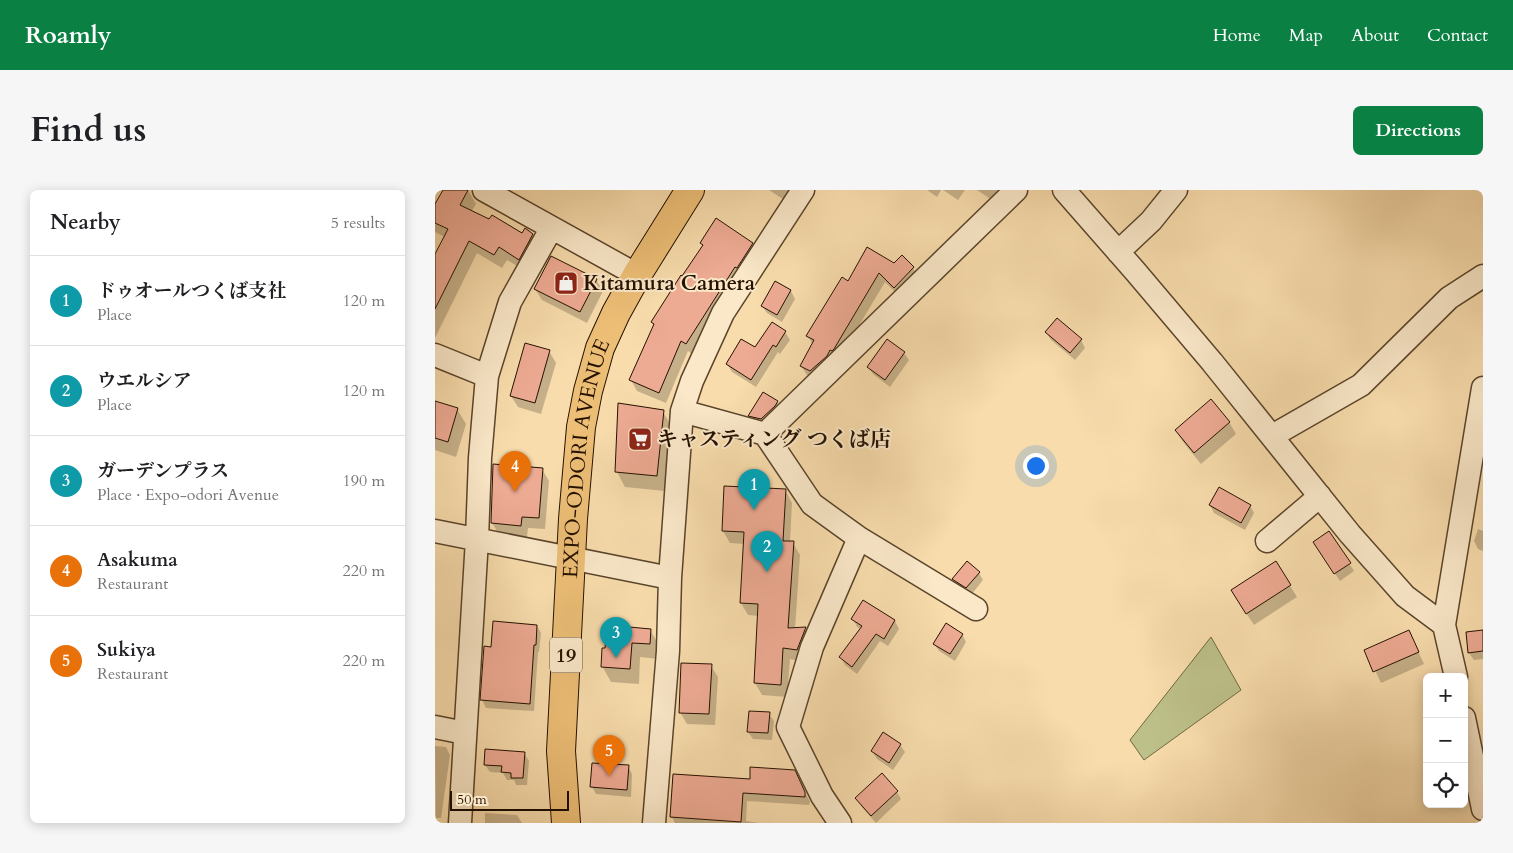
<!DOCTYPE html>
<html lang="en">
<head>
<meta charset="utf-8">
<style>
  body { margin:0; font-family:Cardo,"Noto Serif JP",serif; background:#f6f6f6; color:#202124 }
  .controls { position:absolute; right:15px; bottom:15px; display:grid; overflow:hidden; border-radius:8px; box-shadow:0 2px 12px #0003 }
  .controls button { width:45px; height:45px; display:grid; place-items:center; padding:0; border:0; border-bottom:1px solid #e0e0e0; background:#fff; color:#202124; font:25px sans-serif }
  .scale { position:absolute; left:15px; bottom:12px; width:119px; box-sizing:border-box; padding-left:5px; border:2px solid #251100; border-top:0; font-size:14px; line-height:18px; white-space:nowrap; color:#251100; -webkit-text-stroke:4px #fae8c9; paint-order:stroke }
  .you { position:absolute; left:600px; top:275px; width:18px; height:18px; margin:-12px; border:4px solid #fff; border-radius:50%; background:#1a73e8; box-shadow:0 0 0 8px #1a73e833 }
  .badge { display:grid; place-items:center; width:32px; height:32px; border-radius:50%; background:#0b8043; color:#fff; font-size:16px; font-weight:700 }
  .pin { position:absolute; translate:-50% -41px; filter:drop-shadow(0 1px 2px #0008) }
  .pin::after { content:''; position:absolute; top:26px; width:18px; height:15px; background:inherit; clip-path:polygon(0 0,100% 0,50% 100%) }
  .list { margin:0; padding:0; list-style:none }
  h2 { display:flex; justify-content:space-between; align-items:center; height:65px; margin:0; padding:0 20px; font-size:21px }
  h2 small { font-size:16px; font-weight:400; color:#757577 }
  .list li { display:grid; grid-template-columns:32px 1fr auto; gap:15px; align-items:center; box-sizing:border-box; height:90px; padding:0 20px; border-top:1px solid #e0e0e0 }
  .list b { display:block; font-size:19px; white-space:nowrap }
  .list p { margin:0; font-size:16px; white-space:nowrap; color:#757577 }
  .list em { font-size:16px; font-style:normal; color:#757577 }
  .icon { flex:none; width:28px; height:28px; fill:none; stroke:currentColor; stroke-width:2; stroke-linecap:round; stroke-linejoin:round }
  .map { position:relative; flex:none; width:1048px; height:633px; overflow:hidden; border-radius:8px }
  header { display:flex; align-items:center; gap:30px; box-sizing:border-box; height:70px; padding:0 25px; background:#0b8043; color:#fff }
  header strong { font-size:24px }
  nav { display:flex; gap:28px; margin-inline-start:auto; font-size:18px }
  .intro { display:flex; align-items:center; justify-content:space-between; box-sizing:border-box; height:120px; padding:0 30px }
  h1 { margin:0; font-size:35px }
  .button { padding:12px 22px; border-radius:8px; background:#0b8043; color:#fff; font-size:18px; font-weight:700 }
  main { display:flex; gap:30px; padding:0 30px }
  aside { flex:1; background:#fff; border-radius:8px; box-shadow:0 2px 12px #0003 }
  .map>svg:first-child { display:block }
  .green { fill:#bdc089; stroke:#716844 }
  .shadow { fill:#0003 }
  .building { fill:#eeab94; stroke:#251100 }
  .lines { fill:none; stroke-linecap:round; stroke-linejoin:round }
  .minor-casing { stroke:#5a442b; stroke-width:25 }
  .major-casing { stroke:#251100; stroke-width:30 }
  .minor { stroke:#fae8c9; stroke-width:22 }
  .major { stroke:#ecbe76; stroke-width:28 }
  .labels { text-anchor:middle; stroke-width:4; stroke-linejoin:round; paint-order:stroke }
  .shield { fill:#fae8c9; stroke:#65523c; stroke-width:1 }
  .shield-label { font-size:20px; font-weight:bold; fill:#251100 }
  .poi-label { font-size:21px; font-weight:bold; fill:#251100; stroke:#fae8c9; text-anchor:start }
  .street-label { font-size:21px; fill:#251100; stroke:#fae8c9 }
</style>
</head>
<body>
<header>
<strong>Roamly</strong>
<nav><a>Home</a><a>Map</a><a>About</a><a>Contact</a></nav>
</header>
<div class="intro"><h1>Find us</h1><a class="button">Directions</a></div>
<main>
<aside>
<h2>Nearby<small>5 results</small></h2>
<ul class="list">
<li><span class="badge" style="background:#0f9aa8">1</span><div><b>ドゥオールつくば支社</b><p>Place</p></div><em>120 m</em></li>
<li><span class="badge" style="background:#0f9aa8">2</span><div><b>ウエルシア</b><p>Place</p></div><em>120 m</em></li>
<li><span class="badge" style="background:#0f9aa8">3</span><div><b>ガーデンプラス</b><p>Place · Expo-odori Avenue</p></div><em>190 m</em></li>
<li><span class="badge" style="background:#e8710a">4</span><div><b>Asakuma</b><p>Restaurant</p></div><em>220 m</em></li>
<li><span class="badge" style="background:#e8710a">5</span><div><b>Sukiya</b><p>Restaurant</p></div><em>220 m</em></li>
</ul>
</aside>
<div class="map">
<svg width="1048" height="633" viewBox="0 0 1048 633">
  <rect width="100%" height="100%" fill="#f8dcac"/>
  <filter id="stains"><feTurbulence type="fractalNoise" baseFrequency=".004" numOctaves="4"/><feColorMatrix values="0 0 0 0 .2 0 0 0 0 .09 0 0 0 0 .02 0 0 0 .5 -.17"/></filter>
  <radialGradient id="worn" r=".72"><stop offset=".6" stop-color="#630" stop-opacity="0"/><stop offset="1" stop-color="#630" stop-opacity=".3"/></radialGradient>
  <path class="green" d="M 776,447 L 806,500 L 709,570 L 695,550 Z"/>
  <path class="shadow" d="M 10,0 L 33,0 L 41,14 L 36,22 L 87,44 L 97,45 L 105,58 L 92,82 L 72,70 L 67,78 L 42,63 L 0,148 L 0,67 L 10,47 L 0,42 L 0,11 L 3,12 Z
    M 334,0 L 369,0 L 357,15 Z
    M 492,0 L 506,0 L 502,7 Z
    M 508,0 L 530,0 L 523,10 Z
    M 542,0 L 568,0 L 560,12 Z
    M 266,53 L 317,54 L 324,65 L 258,165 L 253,161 L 231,213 L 202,201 L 196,190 L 219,136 L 217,132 L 268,57 Z
    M 467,67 L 478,78 L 484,88 L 465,107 L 450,92 L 404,169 L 382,191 L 372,185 L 366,176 L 378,155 L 373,146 L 413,92 L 459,75 Z
    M 161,90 L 168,101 L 152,133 L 107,110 L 100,99 Z
    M 340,93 L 356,101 L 360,109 L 347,132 L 332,123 L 327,116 Z
    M 350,142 L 355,150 L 345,164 L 343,162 L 321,197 L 297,182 L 292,174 Z
    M 611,142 L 646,150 L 650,158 L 640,170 L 616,150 Z
    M 114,161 L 121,173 L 106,224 L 83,217 L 76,206 Z
    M 469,163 L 474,170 L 455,197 L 438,184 L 433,177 Z
    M 0,212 L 22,219 L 31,234 L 21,267 L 0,260 Z
    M 342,212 L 346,219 L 331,236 L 319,233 L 315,226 Z
    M 228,222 L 237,237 L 230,301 L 190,297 L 182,282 Z
    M 794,232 L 801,244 L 766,274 L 748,252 L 741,241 Z
    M 107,279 L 114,291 L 110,339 L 93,338 L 92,347 L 64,344 L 57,333 Z
    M 350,300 L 357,313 L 355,352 L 358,353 L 365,365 L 360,439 L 370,439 L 377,451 L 369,472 L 355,469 L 352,507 L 327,505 L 320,493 L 324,426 L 313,425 L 306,413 L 310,354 L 295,353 L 288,341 Z
    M 775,315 L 815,316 L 819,323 L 810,340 L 779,323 Z
    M 1043,339 L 1048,341 L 1048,361 L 1043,359 L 1039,351 Z
    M 894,343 L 919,381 L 905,391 L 884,360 Z
    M 841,373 L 862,407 L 819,435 L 804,412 Z
    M 544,383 L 548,390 L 536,405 L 523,397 L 519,389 Z
    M 428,412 L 460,431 L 464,439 L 453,456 L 445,451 L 422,484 L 410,475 L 406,467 L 426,439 L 422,437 L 418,429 Z
    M 102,436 L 106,443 L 104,462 L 103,462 L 99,521 L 51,518 L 47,510 L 57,458 Z
    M 215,440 L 224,455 L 223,469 L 205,467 L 204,494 L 176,492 L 167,476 L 168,459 Z
    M 1048,441 L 1048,469 L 1039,470 L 1034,463 L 1032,444 Z
    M 974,442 L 989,474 L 946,493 L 931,461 Z
    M 527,444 L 531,452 L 520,471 L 504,461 L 499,454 Z
    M 276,476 L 283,487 L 280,535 L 252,534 L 245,522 Z
    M 334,524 L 339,531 L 337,550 L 318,549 L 313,542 Z
    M 465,555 L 470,562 L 458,580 L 442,569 L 437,561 Z
    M 0,556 L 11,557 L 15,565 L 6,628 L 1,628 L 1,633 Z
    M 89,563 L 94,571 L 92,595 L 81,595 L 79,590 L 72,590 L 68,583 L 55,582 L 50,575 Z
    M 193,576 L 197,584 L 196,607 L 161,604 L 157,597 Z
    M 364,590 L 375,612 L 374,615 L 312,611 L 311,631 L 324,633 L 240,633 L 237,627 L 316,591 Z
    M 462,602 L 466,609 L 441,633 L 426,616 L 422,609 Z
    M 50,623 L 82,625 L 87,633 L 50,633 Z"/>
  <path class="building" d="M 8,0 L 33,0 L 25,15 L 54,29 L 57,25 L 87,43 L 90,38 L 98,44 L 84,70 L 64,57 L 59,65 L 34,51 L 0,119 L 0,64 L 13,39 L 0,33 L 0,14 Z
    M 281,28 L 318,53 L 302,78 L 300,77 L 251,154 L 246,151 L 224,203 L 194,190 L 219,134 L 216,132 L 246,85 L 247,86 L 268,55 L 265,53 Z
    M 432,57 L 459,73 L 467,65 L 479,77 L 459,98 L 444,83 L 399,159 L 397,161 L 395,160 L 392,166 L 375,181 L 365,176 L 379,150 L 371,146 L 407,87 L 413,91 Z
    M 116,66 L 162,89 L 145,122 L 99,99 Z
    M 340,91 L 356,100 L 342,125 L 326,116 Z
    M 622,128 L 647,149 L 635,163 L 610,142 Z
    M 337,132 L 351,141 L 341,157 L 338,155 L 316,190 L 291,174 L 306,149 L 320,157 Z
    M 452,149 L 470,162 L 450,190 L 432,177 Z
    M 90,153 L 115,160 L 100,213 L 75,206 Z
    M 328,202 L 343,211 L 340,216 L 326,229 L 313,226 Z
    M 776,209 L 795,232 L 759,263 L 740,240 Z
    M 0,211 L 23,218 L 13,252 L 0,248 Z
    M 183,213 L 229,220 L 222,286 L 180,282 Z
    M 58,274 L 108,278 L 104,328 L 87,327 L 86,336 L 56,333 Z
    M 289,296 L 351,299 L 348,351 L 359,351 L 353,438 L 371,437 L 362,460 L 348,458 L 346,495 L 319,493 L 323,414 L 305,413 L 309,342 L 287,341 Z
    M 784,297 L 816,315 L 806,333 L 774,315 Z
    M 894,341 L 916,373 L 899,384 L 878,352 Z
    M 532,371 L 545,382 L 531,398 L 517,389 Z
    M 841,371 L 856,395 L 811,424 L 796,400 Z
    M 428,410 L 460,430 L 449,449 L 441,444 L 417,477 L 404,467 L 427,436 L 416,429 Z
    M 58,431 L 102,435 L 101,455 L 99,455 L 95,514 L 45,510 L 49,456 L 56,457 Z
    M 511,433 L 528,444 L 515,464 L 498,454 Z
    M 172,435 L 216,439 L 215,454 L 197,453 L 195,479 L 166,477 L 167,458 L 170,458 Z
    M 974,440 L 984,462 L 938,482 L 929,460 Z
    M 1048,440 L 1048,461 L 1033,463 L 1031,442 Z
    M 246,473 L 277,474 L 274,524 L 244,523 Z
    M 314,521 L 335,522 L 333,543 L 312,542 Z
    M 448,542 L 466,554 L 454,573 L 436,561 Z
    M 50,559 L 90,562 L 88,588 L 76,588 L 76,583 L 66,582 L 67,576 L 49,575 Z
    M 157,573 L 194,575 L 192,600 L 155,597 Z
    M 315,577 L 360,580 L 370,602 L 370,607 L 308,603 L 306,632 L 235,627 L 238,584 L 315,589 Z
    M 447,583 L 463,601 L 436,626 L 420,608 Z"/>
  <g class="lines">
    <g class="minor-casing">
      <path id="minor" d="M 49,0 L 202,85
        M 629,0 L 700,81 L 777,172 L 915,344 L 970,406 L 1009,435
        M 683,62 L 716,31 L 741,0
        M 0,165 L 52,186
        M 247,221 L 330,244 L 377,314 L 424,348 L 377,457 L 353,537 L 387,606 L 405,633
        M 330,244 L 581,0
        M 837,246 L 926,195 L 1014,108 L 1048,86
        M 0,341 L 235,388
        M 424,348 L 541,419
        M 832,351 L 885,306
        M 1021,487 L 1009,435 L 1048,198
        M 1029,528 L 1048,619
        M 0,537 L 30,543
        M 25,633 L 42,349 L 45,268 L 52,186 L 75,112 L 116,39
        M 219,633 L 233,461 L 235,388 L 247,221 L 257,191 L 288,123 L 368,0"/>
    </g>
    <g class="major-casing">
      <g id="major">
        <path id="s1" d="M 131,633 L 126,561 L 138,329 L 146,237 L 153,201 L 165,158 L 181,123 L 202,85 L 255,0"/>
      </g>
    </g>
    <use href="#minor" class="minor"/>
    <use href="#major" class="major"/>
  </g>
  <defs>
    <g id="shop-square" transform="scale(1.25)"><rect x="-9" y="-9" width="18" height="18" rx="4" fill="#8f2418" stroke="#fae8c9"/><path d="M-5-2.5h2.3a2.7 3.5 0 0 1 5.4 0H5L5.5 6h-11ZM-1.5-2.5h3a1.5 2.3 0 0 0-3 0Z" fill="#fff"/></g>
    <g id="supermarket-square" transform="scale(1.25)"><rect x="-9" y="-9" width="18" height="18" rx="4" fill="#8f2418" stroke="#fae8c9"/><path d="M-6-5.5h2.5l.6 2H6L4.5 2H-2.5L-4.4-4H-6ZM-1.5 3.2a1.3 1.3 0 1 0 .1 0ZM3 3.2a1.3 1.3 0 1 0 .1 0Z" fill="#fff"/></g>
  </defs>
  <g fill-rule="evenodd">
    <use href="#shop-square" x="131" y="93"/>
    <use href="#supermarket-square" x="205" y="249"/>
  </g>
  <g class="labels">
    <rect class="shield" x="115" y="447.5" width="32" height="35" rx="4"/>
    <g class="shield-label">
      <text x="131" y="472">19</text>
    </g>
    <g class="poi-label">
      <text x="148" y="100">Kitamura Camera</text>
      <text x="222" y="256">キャスティング つくば店</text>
    </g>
    <g class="street-label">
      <text dy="7" stroke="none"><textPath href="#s1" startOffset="366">EXPO-ODORI AVENUE</textPath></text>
    </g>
  </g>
  <rect width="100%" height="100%" filter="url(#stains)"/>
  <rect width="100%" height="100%" fill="url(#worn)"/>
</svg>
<div class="controls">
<button>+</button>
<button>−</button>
<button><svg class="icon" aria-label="locate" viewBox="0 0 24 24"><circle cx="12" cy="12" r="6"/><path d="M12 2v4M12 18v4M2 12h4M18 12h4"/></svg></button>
</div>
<div class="scale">50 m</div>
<div class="you"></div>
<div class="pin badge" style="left:319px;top:320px;background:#0f9aa8">1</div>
<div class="pin badge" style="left:332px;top:382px;background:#0f9aa8">2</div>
<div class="pin badge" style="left:181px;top:468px;background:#0f9aa8">3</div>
<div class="pin badge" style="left:80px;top:302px;background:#e8710a">4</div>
<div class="pin badge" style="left:174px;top:586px;background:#e8710a">5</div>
</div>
</main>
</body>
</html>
